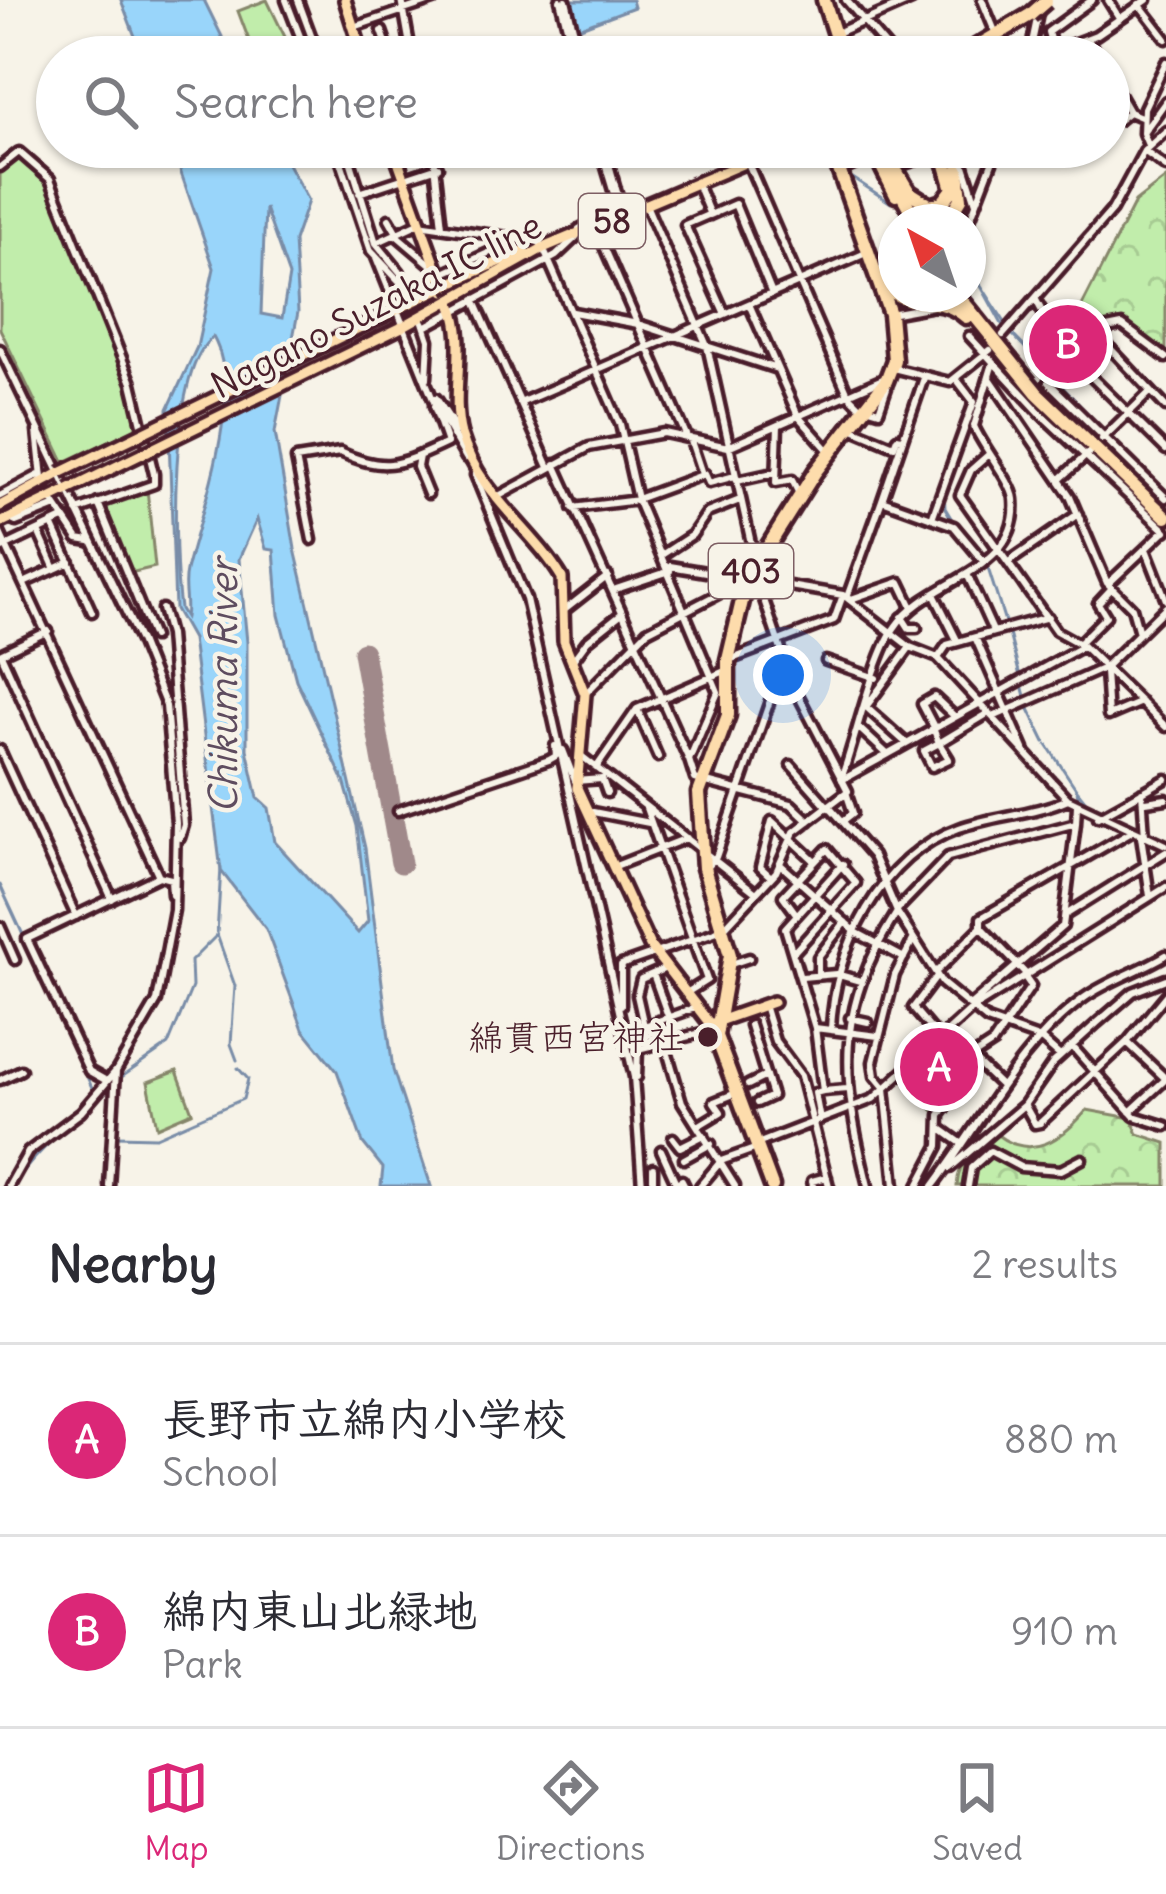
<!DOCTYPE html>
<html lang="en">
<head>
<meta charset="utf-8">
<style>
  body { margin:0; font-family:Delius,"Klee One",sans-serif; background:#f7f7f7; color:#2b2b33 }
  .compass { position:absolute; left:878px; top:204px; width:108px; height:108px; border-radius:50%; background:#fff; box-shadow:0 3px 9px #0004; rotate:320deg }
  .you { position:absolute; left:783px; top:675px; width:42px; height:42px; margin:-30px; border:9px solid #fff; border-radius:50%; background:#1a73e8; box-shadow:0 0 0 18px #1a73e833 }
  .badge { display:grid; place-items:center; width:78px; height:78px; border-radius:50%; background:#db2777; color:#fff; font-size:39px; font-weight:700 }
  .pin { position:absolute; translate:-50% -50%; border:6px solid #fff; box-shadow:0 3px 12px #0006 }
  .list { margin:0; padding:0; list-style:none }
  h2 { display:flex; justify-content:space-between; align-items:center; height:156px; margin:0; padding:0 48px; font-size:51px }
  h2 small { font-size:39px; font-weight:400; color:#7c7c81 }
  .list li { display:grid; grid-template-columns:78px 1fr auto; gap:36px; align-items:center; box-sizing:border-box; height:192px; padding:0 48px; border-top:3px solid #e1e1e2 }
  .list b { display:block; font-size:45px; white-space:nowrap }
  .list p { margin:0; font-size:39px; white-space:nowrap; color:#7c7c81 }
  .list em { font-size:39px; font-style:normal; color:#7c7c81 }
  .icon { flex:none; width:66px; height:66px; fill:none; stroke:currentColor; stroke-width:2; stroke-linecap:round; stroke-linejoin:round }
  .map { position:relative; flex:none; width:1166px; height:1186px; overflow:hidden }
  .search { position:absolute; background:#fff; box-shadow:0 3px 9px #0004; left:36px; right:36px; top:36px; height:132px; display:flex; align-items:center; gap:30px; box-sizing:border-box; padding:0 42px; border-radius:66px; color:#7c7c81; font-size:45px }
  .sheet { height:540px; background:#fff }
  nav { display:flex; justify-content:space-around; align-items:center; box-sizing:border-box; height:168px; border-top:3px solid #e1e1e2; background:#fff; font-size:33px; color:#7c7c81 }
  nav a { display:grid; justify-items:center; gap:6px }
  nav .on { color:#db2777 }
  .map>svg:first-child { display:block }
  .grass { fill:#c1edab; stroke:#86866b; stroke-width:3 }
  .forest { fill:url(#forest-crowns); stroke:#86866b; stroke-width:3 }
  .water { fill:#99d5fa; stroke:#798ca7; stroke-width:3; fill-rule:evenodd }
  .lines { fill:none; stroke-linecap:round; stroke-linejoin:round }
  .stream { stroke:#798ca7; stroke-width:3 }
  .runway { stroke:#a0898a; stroke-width:21 }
  .minor-tunnel { stroke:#d4c9c2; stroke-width:6; stroke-dasharray:6 3; stroke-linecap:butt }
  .minor-casing { stroke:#4a1f2b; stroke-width:15 }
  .major-casing { stroke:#4a1f2b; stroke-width:18 }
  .highway-casing { stroke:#4a1f2b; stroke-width:21 }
  .minor { stroke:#f7f3e8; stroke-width:6 }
  .major { stroke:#fddcac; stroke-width:9 }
  .highway { stroke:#fddcac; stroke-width:12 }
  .major-bridge-casing { stroke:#4a1f2b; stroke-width:18; stroke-linecap:butt }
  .highway-bridge-casing { stroke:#4a1f2b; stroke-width:21; stroke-linecap:butt }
  .major-bridge { stroke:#fddcac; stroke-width:9 }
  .highway-bridge { stroke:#fddcac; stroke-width:12 }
  .poi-dot { fill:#4a1f2b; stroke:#f7f3e8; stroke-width:4.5 }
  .labels { text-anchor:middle; stroke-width:9; stroke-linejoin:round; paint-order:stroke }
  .shield { fill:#f7f3e8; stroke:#7e5f64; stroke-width:3 }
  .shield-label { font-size:33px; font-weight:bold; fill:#4a1f2b }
  .street-label { font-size:36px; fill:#4a1f2b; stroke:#f7f3e8 }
  .poi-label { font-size:36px; fill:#4a1f2b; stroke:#f7f3e8; text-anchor:end }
  .water-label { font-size:39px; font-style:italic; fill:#5e4c5f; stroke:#f7f3e8 }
</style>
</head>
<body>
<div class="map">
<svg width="1166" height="1186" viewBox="0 0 1166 1186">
  <defs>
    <pattern id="forest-crowns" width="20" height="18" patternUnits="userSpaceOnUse" patternTransform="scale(3)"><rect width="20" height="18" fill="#c1edab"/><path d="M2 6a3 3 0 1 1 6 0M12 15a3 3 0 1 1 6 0" fill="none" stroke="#a7cb93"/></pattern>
  </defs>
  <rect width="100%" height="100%" fill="#f7f3e8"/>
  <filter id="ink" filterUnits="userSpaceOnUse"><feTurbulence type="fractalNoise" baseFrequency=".00833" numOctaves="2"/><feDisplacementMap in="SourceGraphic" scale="24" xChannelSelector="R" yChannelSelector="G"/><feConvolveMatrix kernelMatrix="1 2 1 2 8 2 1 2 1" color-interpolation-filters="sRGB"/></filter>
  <g filter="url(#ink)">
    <path class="grass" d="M 267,0 L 286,39 L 253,51 L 238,11 Z
      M 17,156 C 64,173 128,375 137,428 L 64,462 L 0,329 L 0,168 Z
      M 147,489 L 155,567 L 130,573 L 104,503 Z
      M 928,1061 L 953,1085 L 933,1110 L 902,1079 Z
      M 177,1071 L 192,1112 L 157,1127 L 148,1082 Z"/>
    <path class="forest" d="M 1166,178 L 1166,359 L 1137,330 L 1101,326 L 1081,308 L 1135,202 Z
      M 1087,1110 L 1131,1118 L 1138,1134 L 1166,1143 L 1166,1186 L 957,1186 C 959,1160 972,1145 996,1134 C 1032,1162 1062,1139 1087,1110 Z"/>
    <path class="water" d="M 121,0 L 204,0 L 232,57 L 198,57 L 188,44 L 180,57 L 143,57 Z
      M 569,0 L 632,0 L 634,7 L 578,28 Z
      M 172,147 L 279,147 L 308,201 L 294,241 L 298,312 L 275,432 L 295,549 L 365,848 L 393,1070 L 431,1186 L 381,1186 L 383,1168 L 363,1143 L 337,1071 L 303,1029 L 266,929 L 221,871 L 192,639 L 175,609 L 168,409 L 197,347 L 214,268 ZM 265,208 L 289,276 L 282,318 L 261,314 ZM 213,337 C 246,396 201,509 186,571 C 182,587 188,602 185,617 L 180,609 C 173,555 168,371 213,337 ZM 257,519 L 266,549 L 274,550 L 279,615 L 296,680 L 344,781 L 357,826 L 368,921 L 358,933 L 275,842 L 269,808 L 258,798 L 247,749 L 247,642 L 239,559 Z"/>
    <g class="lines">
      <path class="stream" d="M 851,0 L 863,14
        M 875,27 L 900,57
        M 1075,57 L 1088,45
        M 809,147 L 829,161
        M 848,175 L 891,203
        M 920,211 L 936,222
        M 968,265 L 1006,324
        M 975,275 L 1003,326
        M 1011,333 L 1165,494
        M 976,402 L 985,378
        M 944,490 L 945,508 L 956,526
        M 10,546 L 25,579
        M 986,562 L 1006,625
        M 27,583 L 48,629
        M 1008,630 L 1020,676
        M 1021,681 L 1026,700
        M 1027,705 L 1045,742
        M 1047,745 L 1077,790 L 1079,803
        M 1077,790 L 1089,805
        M 1094,812 L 1164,847
        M 0,885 L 24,937
        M 1064,927 L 1079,824
        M 217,935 L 235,986 L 231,1044 L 237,1060
        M 1011,975 L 1053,938
        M 48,990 L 93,1090
        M 933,1048 L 966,1018
        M 123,1076 L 168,1045 L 192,987 L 191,961 L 217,935 L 221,867
        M 116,1136 L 156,1137 L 243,1099 L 248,1079 L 238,1068
        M 14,1186 C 34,1150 80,1118 111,1087"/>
      <path class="runway" d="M 363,652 L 401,863"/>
      <path class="minor-tunnel" d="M 1048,415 L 1062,401"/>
      <g class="minor-casing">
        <path id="minor" d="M 286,0 L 308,57
          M 298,0 L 319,57
          M 402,0 L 412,57
          M 560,0 L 575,57
          M 566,0 L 580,57
          M 846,0 L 895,57
          M 982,0 L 996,34
          M 1108,0 L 1118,16
          M 1139,4 L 1166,39
          M 354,27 L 434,0
          M 382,31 L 391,57
          M 839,32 L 912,0
          M 1088,39 L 1098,57
          M 1001,47 L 1005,57
          M 1053,50 L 1048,32 L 1092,0
          M 1029,57 L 1038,14
          M 1038,57 L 1096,35 L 1147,0
          M 1109,77 L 1129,112 L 1141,117
          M 1119,120 L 1129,112
          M 1143,133 L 1144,108 L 1166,62
          M 1148,145 L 1143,133 L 1166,101
          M 336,147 L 371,251 L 412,295
          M 346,147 L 376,243 L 419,223
          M 433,147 L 442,226
          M 600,147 L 620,214
          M 604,147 L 623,213
          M 894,147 L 905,164 L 926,157
          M 958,147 L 976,203
          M 1144,151 L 1166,167
          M 748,163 L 848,394 L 862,408
          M 0,167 L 19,152 L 50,179 L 132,383 L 154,474 L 154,484 L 77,511
          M 841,171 L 869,158
          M 698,186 L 710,215 L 735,204 L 772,294
          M 359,193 L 438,167
          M 708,215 L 685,225 L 725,314
          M 389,219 L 397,233
          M 419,224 L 521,239
          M 968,225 L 998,147
          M 595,226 L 687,437
          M 579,229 L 609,214 L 614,205
          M 395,234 L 435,268
          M 376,243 L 400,272
          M 543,248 L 620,424 L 637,499 L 718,692
          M 375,255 L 434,402 L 466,458
          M 409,289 L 530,234 L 541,244
          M 474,299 L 549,467
          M 1036,300 L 1061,347 L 1166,450
          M 749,304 L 798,416 L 830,452
          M 573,312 L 638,324 L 777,369
          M 890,314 L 939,305
          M 423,322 L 429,340 L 427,378
          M 425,327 L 556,256 L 576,237
          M 1095,332 L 1166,407
          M 1003,335 L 1112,210 L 1144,151 L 1166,131
          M 969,336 L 1042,415 L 1166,531
          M 0,349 L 140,641 L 166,706 L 176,823 L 174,910 L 157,1001 L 116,1071 L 109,1186
          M 1066,352 L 1102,329 L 1122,325 L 1166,358
          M 893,368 L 950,382 L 990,350
          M 989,377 L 1070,496 L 1107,583 L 1132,608 L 1139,633
          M 1048,382 L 1166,498
          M 436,398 L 458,432
          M 520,403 L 866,253
          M 869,408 L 879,411 L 887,388
          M 778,425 L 776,483 L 792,480 L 800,496
          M 853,429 L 894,446 L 897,438 L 902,439
          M 37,431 L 42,478
          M 690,438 L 702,474
          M 1102,439 L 1151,391
          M 988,455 L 971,470 L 960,495 L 1056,631 L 1083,646 L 1166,727
          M 419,456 L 417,467 L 428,494
          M 555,464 L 689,760
          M 475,475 L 526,599 L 634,1077 L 642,1186
          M 1059,480 L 1090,452
          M 737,481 L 773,473
          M 0,496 L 39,475
          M 497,497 L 589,447 L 664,433 L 728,447 L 885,378
          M 637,499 L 705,474 L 709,483 L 735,476
          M 882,500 L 924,378
          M 54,503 L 78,539 L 90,541
          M 98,503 L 153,637
          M 573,508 L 638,500
          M 932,518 L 974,402 L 957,380
          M 10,519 L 16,522 L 56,506
          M 52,524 L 92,612
          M 38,531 L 55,569
          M 0,533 L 159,876 L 171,879 L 172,895
          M 312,540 L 296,459 L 340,452 C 386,473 399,465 447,443 L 434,406
          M 0,549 L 63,519
          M 1146,549 L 1166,600
          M 663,554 L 692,535 L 707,513 L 740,500
          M 1010,561 L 1078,514
          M 670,566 L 843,595 L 910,647 L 938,658 L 1068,799 L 1166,845
          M 967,574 L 993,631
          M 26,582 L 70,562
          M 1108,584 L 1165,530
          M 613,590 L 670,571
          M 934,594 L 958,642
          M 847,597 L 882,500 L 954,526 L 984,562
          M 851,599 L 900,582 L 912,607
          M 162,609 L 169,635 L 184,825 L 180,838
          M 566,609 L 608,576
          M 902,617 L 909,628 L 917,628
          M 975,637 L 1024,749
          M 1079,643 L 1106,616 L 1098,603 L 1111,589
          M 0,654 L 48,631
          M 1,654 L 112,899
          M 938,658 L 947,645 L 1048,617
          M 732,659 L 834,620 L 843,595
          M 573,660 L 587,641 L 622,613
          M 826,661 L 876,678
          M 1105,672 L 1108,716 L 1141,702
          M 718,692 L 689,760 L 695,779 L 791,804 L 809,821
          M 586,693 L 647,631 L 743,581
          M 637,709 L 658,757
          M 993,717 L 1104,668 L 1166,607
          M 934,727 L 922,704 L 934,697 L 954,716
          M 859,728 L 887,754
          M 933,728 L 939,743 L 989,713
          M 905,742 L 866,707 L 910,647
          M 939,743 L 949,759 L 932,767 L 924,751 Z
          M 0,750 L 76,916
          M 563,750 L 575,781 L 602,779 L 607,793
          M 579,754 L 755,892
          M 791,765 L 829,808
          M 596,768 L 637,709 L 727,670
          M 842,776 C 856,738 874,656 895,627 C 928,578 1021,573 1014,499 C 1012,482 982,446 974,426 L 993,363
          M 842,780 L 1083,646
          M 1142,792 L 1145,836
          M 1146,802 L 1166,799
          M 830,807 L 873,856 L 897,912 L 942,983 L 987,1020 L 1041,1039 L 1060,1056
          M 646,808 L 707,980 L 688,992
          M 398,811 L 549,760 L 556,756 L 555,746
          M 588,811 L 649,823
          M 1098,817 L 1166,779
          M 843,821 L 853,813 L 847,795
          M 1141,836 L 1150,896
          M 781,865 L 857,933 L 904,958
          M 613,867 L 687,838
          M 705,869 L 716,857 L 783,663
          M 771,877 L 760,867 L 772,821 L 815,861
          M 897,910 L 948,857 L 1076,823 L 1077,805
          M 1067,914 L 1166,852
          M 0,926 L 15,960
          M 981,927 L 1027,975
          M 793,953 L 856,883 L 827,849 L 783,896 L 797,915
          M 731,964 L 749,958
          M 666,968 L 641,979 L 637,995 L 644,1026 L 695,1008
          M 938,970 L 981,927 L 981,918 L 1130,832
          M 653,974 L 669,1019
          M 818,974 L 818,957 L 845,922
          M 937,976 L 913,1008 L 940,1040
          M 802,977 L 836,974 L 860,981
          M 972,1004 L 1063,926 L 1076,823
          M 621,1005 L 621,965 L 723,929 L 776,872 L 794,832 L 848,791 L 793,685 L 763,597 L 707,346 L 647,207
          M 764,1005 L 775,1041 L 801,1076 L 829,1186
          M 850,1018 L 868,1022
          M 658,1022 L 662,1045
          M 750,1025 L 772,1096 L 757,1103
          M 815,1028 L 785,928 L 843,864
          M 831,1029 C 834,949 880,856 959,828 C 995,815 1032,815 1068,799
          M 1127,1042 L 1166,1079
          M 665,1044 L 682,1102 L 735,1186
          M 1072,1046 L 1134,1116 L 1166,1126
          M 971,1057 L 1001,1086
          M 637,1077 L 638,1049 L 713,1030
          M 0,1080 L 21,1070
          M 105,1080 L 89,1071 L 27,939 L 159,876
          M 748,1085 L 766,1076
          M 847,1089 L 823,1091 L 815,1028 L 878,1036
          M 1025,1106 L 1035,1124 L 1040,1123 L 1127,1042 L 1166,995
          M 1130,1112 L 1166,1079
          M 820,1120 L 815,1093 L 823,1091
          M 698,1126 L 721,1112 L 714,1102 L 736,1093
          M 940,1128 L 961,1143
          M 673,1138 L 680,1147 L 704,1135
          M 757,1144 L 873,1099 L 972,1009 L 1166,887
          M 661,1150 L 676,1183 L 682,1180 L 685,1186
          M 684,1159 L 711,1144
          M 653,1168 L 653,1186
          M 950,1168 L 1024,1105 L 1053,1063 L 1097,1023 L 1133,992 L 1166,979
          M 9,1186 L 28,1152 L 81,1112 L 115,1072
          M 700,1186 L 721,1161 L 757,1148
          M 813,1186 L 812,1181 L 827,1177
          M 868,1186 C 841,1077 834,1011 897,912
          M 895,1186 L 885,1088 L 875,1076 L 873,1062 L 895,975 L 913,940
          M 918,1186 L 939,1146 L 940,1115 L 959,1089 L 970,1058 L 993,1043 L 1031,986 L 1024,976
          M 933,1186 C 981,1123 1018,1046 1084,998 C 1109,980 1140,971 1166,955
          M 968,1186 L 971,1168 L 990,1151 L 1020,1167 L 1061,1170 L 1082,1159"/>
      </g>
      <g class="major-casing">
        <path id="major" d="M 345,0 L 363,57
          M 393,147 L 445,291
          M 446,285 L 524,251
          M 452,306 C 468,344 450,393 461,434 C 479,495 532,528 562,578 L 564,641 L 585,694 L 577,788 L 650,946 L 710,1024 L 773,1002
          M 394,311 L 441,288
          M 400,328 L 543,248 L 782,147
          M 0,506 L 60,473
          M 0,523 L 68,490"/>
      </g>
      <g class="highway-casing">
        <path id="highway" d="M 824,0 L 842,57
          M 959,57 L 1030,15
          M 872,147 L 896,195
          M 882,147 L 909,192 L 931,206 L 943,202 L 953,189 L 941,147
          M 897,186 L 917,222
          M 947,222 L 961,199 L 958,170
          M 896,254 L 886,272 L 893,293 C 917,308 943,295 966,317
          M 957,294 L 1037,393 L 1166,517
          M 772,1186 L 716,1036 L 730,955 L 704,868 L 699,793 L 728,715 L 728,660 L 747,580 L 815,472 L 886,381 L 894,360 L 890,314 L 831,147"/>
      </g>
      <use href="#minor" class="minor"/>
      <use href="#major" class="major"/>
      <use href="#highway" class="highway"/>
      <g class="major-bridge-casing">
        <path id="major-bridge" d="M 441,288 L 446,285
          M 60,473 L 394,311
          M 68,490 L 400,328"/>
      </g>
      <g class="highway-bridge-casing">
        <path id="highway-bridge" d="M 1030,15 L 1046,1"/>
      </g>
      <use href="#major-bridge" class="major-bridge"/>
      <use href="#highway-bridge" class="highway-bridge"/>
    </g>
  </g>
  <circle class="poi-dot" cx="708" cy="1037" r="12"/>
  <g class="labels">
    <g class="shield">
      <rect x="579" y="194" width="66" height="54" rx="9"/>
      <rect x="709" y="544" width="84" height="54" rx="9"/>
    </g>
    <g class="shield-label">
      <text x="612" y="233">58</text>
      <text x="751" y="583">403</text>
    </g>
    <g class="street-label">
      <text transform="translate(376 305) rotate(-27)" y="13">Nagano Suzaka IC line</text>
    </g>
    <g class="poi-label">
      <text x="684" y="1050">綿貫西宮神社</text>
    </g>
    <g class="water-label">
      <text transform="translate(223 686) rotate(-90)" y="14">Chikuma River</text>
    </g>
  </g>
</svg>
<svg class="compass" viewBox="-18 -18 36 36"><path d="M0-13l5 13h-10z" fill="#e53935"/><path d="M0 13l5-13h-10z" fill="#7c7c81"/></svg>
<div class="you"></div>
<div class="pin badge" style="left:939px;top:1067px">A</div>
<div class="pin badge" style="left:1068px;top:344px">B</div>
<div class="search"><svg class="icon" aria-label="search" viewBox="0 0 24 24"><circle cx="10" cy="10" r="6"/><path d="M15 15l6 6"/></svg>Search here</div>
</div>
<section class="sheet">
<h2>Nearby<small>2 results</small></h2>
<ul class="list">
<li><span class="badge">A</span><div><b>長野市立綿内小学校</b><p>School</p></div><em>880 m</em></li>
<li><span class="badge">B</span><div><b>綿内東山北緑地</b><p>Park</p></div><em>910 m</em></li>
</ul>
</section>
<nav>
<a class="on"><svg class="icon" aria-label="map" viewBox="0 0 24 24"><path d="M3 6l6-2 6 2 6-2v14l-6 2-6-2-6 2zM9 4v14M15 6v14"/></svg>Map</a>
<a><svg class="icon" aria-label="directions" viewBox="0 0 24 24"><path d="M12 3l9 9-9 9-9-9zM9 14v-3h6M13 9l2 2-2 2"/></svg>Directions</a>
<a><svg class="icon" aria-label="saved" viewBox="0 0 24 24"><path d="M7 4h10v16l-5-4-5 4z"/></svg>Saved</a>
</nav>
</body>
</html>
